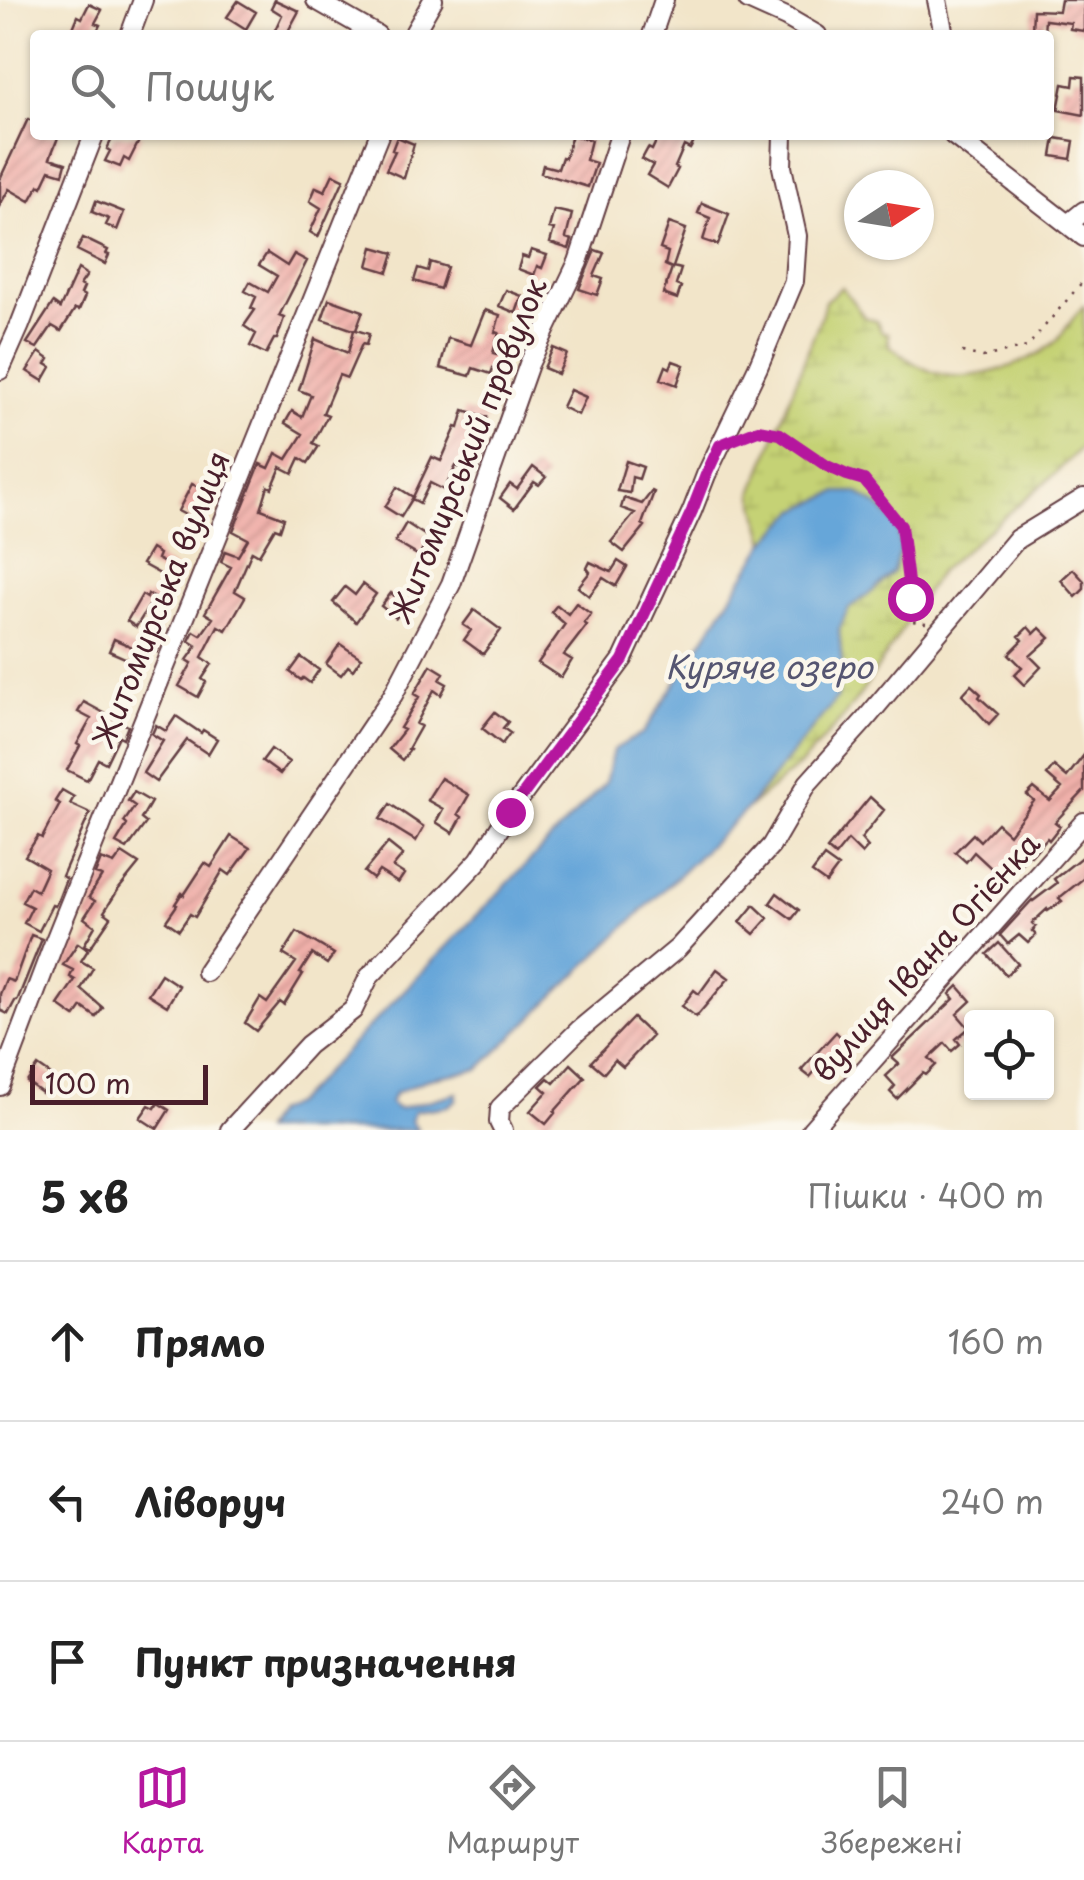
<!DOCTYPE html>
<html lang="uk">
<head>
<meta charset="utf-8">
<style>
  body { margin:0; font-family:"Playpen Sans",sans-serif; background:#f6f6f6; color:#222 }
  .controls { position:absolute; right:30px; bottom:30px; display:grid; overflow:hidden; border-radius:10px; box-shadow:0 2px 8px #0004 }
  .controls button { width:90px; height:90px; display:grid; place-items:center; padding:0; border:0; border-bottom:2px solid #e0e0e0; background:#fff; color:#222; font:50px sans-serif }
  .compass { position:absolute; left:844px; top:170px; width:90px; height:90px; border-radius:50%; background:#fff; box-shadow:0 2px 8px #0004; rotate:78deg }
  .scale { position:absolute; left:30px; bottom:25px; width:178px; box-sizing:border-box; padding-left:10px; border:5px solid #4a1f2b; border-top:0; font-size:28px; line-height:35px; white-space:nowrap; color:#4a1f2b; -webkit-text-stroke:8px #fbf7ec; paint-order:stroke }
  .stop { position:absolute; width:30px; height:30px; margin:-22px; border:8px solid #b5179e; border-radius:50%; background:#fff }
  .stop.end { background:#b5179e; border-color:#fff; box-shadow:0 2px 10px #0008 }
  .list { margin:0; padding:0; list-style:none }
  h2 { display:flex; justify-content:space-between; align-items:center; height:130px; margin:0; padding:0 40px; font-size:42px }
  h2 small { font-size:32px; font-weight:400; color:#767676 }
  .list li { display:grid; grid-template-columns:65px 1fr auto; gap:30px; align-items:center; box-sizing:border-box; height:160px; padding:0 40px; border-top:2px solid #e0e0e0 }
  .list b { display:block; font-size:38px; white-space:nowrap }
  .list em { font-size:32px; font-style:normal; color:#767676 }
  .icon { flex:none; width:55px; height:55px; fill:none; stroke:currentColor; stroke-width:2; stroke-linecap:round; stroke-linejoin:round }
  .map { position:relative; flex:none; width:1084px; height:1130px; overflow:hidden }
  .search { position:absolute; background:#fff; box-shadow:0 2px 8px #0004; left:30px; right:30px; top:30px; height:110px; display:flex; align-items:center; gap:25px; box-sizing:border-box; padding:0 35px; border-radius:10px; color:#767676; font-size:38px }
  .sheet { height:610px; background:#fff }
  nav { display:flex; justify-content:space-around; align-items:center; box-sizing:border-box; height:140px; border-top:2px solid #e0e0e0; background:#fff; font-size:28px; color:#767676 }
  nav a { display:grid; justify-items:center; gap:5px }
  nav .on { color:#b5179e }
  .map>svg:first-child { display:block }
  .wetland { fill:url(#wetland-marsh); stroke:#887850; stroke-width:2.5 }
  .water { fill:#66a6d9; stroke:#586282; stroke-width:2.5 }
  .building { fill:url(#building-hatch) }
  .lines { fill:none; stroke-linecap:round; stroke-linejoin:round }
  .minor-casing { stroke:#633d43; stroke-width:22 }
  .path { stroke:#633d43; stroke-width:2.5; stroke-dasharray:2.5 8; stroke-linecap:butt }
  .minor { stroke:#fff; stroke-width:18 }
  .route { stroke:#b5179e; stroke-width:12 }
  .labels { text-anchor:middle; stroke-width:9; stroke-linejoin:round; paint-order:stroke }
  .street-label { font-size:30px; fill:#4a1f2b; stroke:#fbf7ec }
  .water-label { font-size:32px; font-style:italic; fill:#555571; stroke:#fbf7ec }
</style>
</head>
<body>
<div class="map">
<svg width="1084" height="1130" viewBox="0 0 1084 1130">
  <defs>
    <pattern id="wetland-marsh" width="20" height="14" patternUnits="userSpaceOnUse" patternTransform="scale(2.5)"><rect width="20" height="14" fill="#c5d274"/><path d="M1 5h8M5 5V1M11 12h8M15 12V8" fill="none" stroke="#abb465"/></pattern>
    <pattern id="building-hatch" width="6" height="6" patternUnits="userSpaceOnUse" patternTransform="scale(2.5)"><rect width="6" height="6" fill="#f0b0aa"/><path d="M-1 1l2-2M0 6l6-6M5 7l2-2" fill="none" stroke="#cf9792"/></pattern>
  </defs>
  <rect width="100%" height="100%" fill="#fbf7ec"/>
  <filter id="ink" filterUnits="userSpaceOnUse"><feTurbulence type="fractalNoise" baseFrequency=".01" numOctaves="2"/><feDisplacementMap in="SourceGraphic" scale="20" xChannelSelector="R" yChannelSelector="G"/><feConvolveMatrix kernelMatrix="1 2 1 2 8 2 1 2 1" color-interpolation-filters="sRGB"/></filter>
  <filter id="wash" filterUnits="userSpaceOnUse"><feTurbulence type="fractalNoise" baseFrequency=".0048" numOctaves="4" result="noise"/><feDisplacementMap in="SourceGraphic" scale="40" xChannelSelector="R" yChannelSelector="G"/><feGaussianBlur stdDeviation="2.25" result="paint"/><feColorMatrix in="noise" values="0 0 0 0 0 0 0 0 0 0 0 0 0 0 0 0 0 1.4 0 .05"/><feComposite in="paint" operator="in"/></filter>
  <g filter="url(#wash)">
    <rect width="100%" height="100%" fill="#f2e5c9"/>
    <path class="wetland" d="M 842,287 L 864,317 L 876,321 L 882,332 L 888,333 L 889,345 C 904,357 917,367 936,373 C 970,384 1028,365 1055,342 C 1066,332 1072,316 1084,306 L 1084,444 L 1057,472 L 939,572 L 862,692 L 841,720 L 802,763 L 746,810 L 837,698 L 842,665 L 839,630 L 848,608 L 873,591 L 797,510 L 766,542 L 753,493 L 822,314 L 825,301 Z"/>
    <path class="water" d="M 837,492 L 857,492 L 881,508 L 898,528 L 900,549 L 893,572 L 873,591 L 848,609 L 839,630 L 842,665 L 837,698 L 746,810 L 479,1069 L 430,1078 L 394,1094 L 390,1103 L 398,1109 L 457,1093 L 456,1100 L 448,1106 L 414,1111 L 411,1121 L 418,1130 L 263,1130 L 274,1113 L 296,1102 L 605,783 L 613,750 L 644,732 L 766,542 L 797,510 Z"/>
    <g id="blocks">
      <path class="building" d="M 275,0 L 299,11 L 286,35 L 275,30 L 282,15 L 271,8 Z
        M 1061,0 L 1084,0 L 1084,31 L 1070,29 L 1071,23 L 1045,20 L 1044,33 L 1032,32 L 1033,10 L 1059,11 Z
        M 238,1 L 256,12 L 246,29 L 227,17 Z
        M 89,4 L 102,10 L 95,23 L 100,25 L 95,35 L 73,28 L 78,16 L 82,18 Z
        M 1074,76 L 1084,77 L 1084,115 L 1058,110 L 1063,84 L 1073,86 Z
        M 28,119 L 35,122 L 35,135 L 59,135 L 50,158 L 66,163 L 63,174 L 50,170 L 42,187 L 39,185 L 30,201 L 9,189 L 0,205 L 0,179 Z
        M 114,135 L 142,135 L 129,161 L 124,158 L 120,167 L 105,161 L 110,151 L 107,149 Z
        M 572,135 L 591,140 L 586,160 L 596,163 L 588,187 L 541,173 L 543,165 L 558,169 L 562,157 L 565,158 Z
        M 659,135 L 698,135 L 690,149 L 684,146 L 675,167 L 678,169 L 668,188 L 647,175 L 653,165 L 642,159 L 648,148 L 652,150 Z
        M 397,137 L 414,144 L 404,178 L 386,170 L 395,151 L 392,150 Z
        M 1055,138 L 1074,141 L 1071,159 L 1052,156 Z
        M 333,174 L 344,179 L 318,237 L 310,232 L 321,208 L 310,201 L 316,187 L 325,191 Z
        M 96,201 L 124,212 L 117,230 L 106,225 L 109,219 L 92,212 Z
        M 702,203 L 729,214 L 718,245 L 703,240 L 710,218 L 698,213 Z
        M 554,210 L 572,214 L 566,238 L 572,240 L 569,249 L 550,243 L 554,229 L 549,228 Z
        M 669,223 L 686,229 L 673,267 L 681,269 L 676,285 L 681,287 L 677,299 L 663,294 L 672,268 L 665,265 L 668,252 L 660,249 Z
        M 83,238 L 108,250 L 106,254 L 109,255 L 105,264 L 77,250 Z
        M 373,247 L 394,253 L 388,272 L 368,266 Z
        M 531,250 L 547,255 L 542,268 L 537,266 L 534,275 L 518,269 L 522,256 L 528,258 Z
        M 595,250 L 604,253 L 594,276 L 603,279 L 597,295 L 579,289 Z
        M 267,253 L 287,266 L 294,254 L 307,261 L 279,316 L 284,318 L 277,339 L 274,339 L 266,354 L 250,346 L 256,334 L 244,326 L 255,310 L 251,308 L 256,297 L 245,291 L 250,282 L 268,292 L 277,276 L 259,265 Z
        M 430,262 L 447,267 L 440,289 L 414,281 L 418,268 L 428,271 Z
        M 78,269 L 87,275 L 80,285 L 84,287 L 81,294 L 85,296 L 79,310 L 75,309 L 61,331 L 52,326 L 37,348 L 27,343 L 53,303 L 60,308 Z
        M 506,290 L 522,296 L 516,313 L 499,306 Z
        M 329,299 L 363,311 L 356,330 L 369,334 L 366,345 L 362,344 L 347,378 L 339,375 L 323,413 L 328,415 L 313,443 L 319,446 L 308,463 L 300,458 L 293,473 L 281,467 L 272,488 L 268,486 L 261,509 L 284,518 L 280,530 L 275,528 L 259,555 L 252,551 L 235,591 L 245,597 L 226,630 L 218,626 L 202,657 L 212,664 L 202,679 L 206,682 L 198,697 L 179,686 L 192,663 L 187,660 L 197,646 L 189,641 L 194,631 L 201,635 L 213,618 L 205,613 L 231,567 L 221,562 L 225,551 L 238,556 L 248,539 L 233,531 L 260,464 L 269,468 L 276,453 L 287,459 L 303,434 L 285,423 L 292,411 L 302,417 L 311,395 L 299,390 L 315,339 L 348,353 L 354,330 L 322,319 Z
        M 485,310 L 500,315 L 495,332 L 499,333 L 493,353 L 503,356 L 499,369 L 493,368 L 491,374 L 473,368 L 470,376 L 440,368 L 448,338 L 471,345 Z
        M 553,348 L 567,354 L 558,374 L 544,368 Z
        M 39,352 L 49,359 L 46,364 L 51,367 L 43,381 L 27,371 Z
        M 673,361 L 684,365 L 677,385 L 661,379 L 666,366 L 670,368 Z
        M 570,390 L 586,397 L 578,415 L 562,407 Z
        M 464,410 L 487,417 L 483,430 L 477,428 L 469,449 L 483,454 L 476,473 L 456,466 L 444,490 L 430,483 L 420,503 L 412,499 L 401,517 L 385,507 L 397,487 L 413,497 L 432,457 L 441,461 L 456,427 L 459,428 Z
        M 219,455 L 230,461 L 190,548 L 180,543 L 193,519 L 178,511 L 192,484 L 206,491 L 215,473 L 211,471 Z
        M 626,461 L 643,467 L 639,479 L 632,477 L 630,493 L 617,491 Z
        M 533,467 L 546,477 L 539,485 L 534,482 L 514,509 L 500,498 L 510,484 L 517,489 Z
        M 652,491 L 654,492 L 642,524 L 645,526 L 624,552 L 611,542 L 635,513 L 621,508 L 624,498 L 642,504 Z
        M 406,523 L 429,538 L 419,556 L 395,542 Z
        M 151,549 L 159,554 L 157,559 L 177,570 L 171,580 L 142,564 Z
        M 618,561 L 627,567 L 616,586 L 603,578 L 589,596 L 578,587 L 590,572 L 587,568 L 590,562 L 611,572 Z
        M 1073,569 L 1084,581 L 1084,589 L 1076,597 L 1061,580 Z
        M 363,584 L 376,594 L 356,622 L 333,602 L 345,587 L 355,595 Z
        M 391,593 L 406,605 L 396,618 L 381,606 Z
        M 148,594 L 158,600 L 154,608 L 149,606 L 136,627 L 127,621 L 142,595 L 147,598 Z
        M 576,603 L 591,614 L 584,623 L 587,625 L 564,655 L 572,660 L 561,678 L 538,663 L 565,624 L 551,612 L 557,605 L 568,614 Z
        M 474,610 L 501,630 L 483,654 L 464,640 L 471,630 L 463,625 Z
        M 147,626 L 160,632 L 156,640 L 161,643 L 157,652 L 150,649 L 140,668 L 131,663 L 132,661 L 109,651 L 114,639 L 137,649 Z
        M 1028,627 L 1034,634 L 1040,628 L 1050,638 L 1030,656 L 1041,667 L 1024,685 L 1014,675 L 1022,667 L 1009,654 L 1023,640 L 1019,636 Z
        M 340,644 L 361,658 L 353,670 L 348,666 L 341,675 L 326,664 Z
        M 301,657 L 319,670 L 310,683 L 303,678 L 301,680 L 290,672 Z
        M 431,665 L 444,673 L 440,680 L 447,684 L 441,695 L 434,690 L 416,724 L 421,726 L 408,749 L 410,750 L 402,760 L 389,749 L 404,730 L 400,728 L 419,697 L 414,694 Z
        M 971,685 L 981,694 L 979,697 L 998,714 L 989,724 L 962,695 Z
        M 84,702 L 128,726 L 123,738 L 119,736 L 106,763 L 98,759 L 87,780 L 67,770 L 80,746 L 77,744 L 91,719 L 78,712 Z
        M 495,712 L 508,722 L 503,728 L 510,733 L 502,744 L 482,728 Z
        M 176,716 L 201,733 L 203,730 L 217,739 L 208,754 L 187,740 L 156,782 L 143,773 L 163,741 L 152,734 L 156,725 L 166,731 Z
        M 271,749 L 289,762 L 280,774 L 262,761 Z
        M 1084,755 L 1084,791 L 1055,822 L 1060,826 L 1049,840 L 1047,838 L 1031,856 L 1029,855 L 1005,881 L 974,852 L 966,862 L 955,852 L 973,834 L 980,841 L 997,823 L 1009,834 L 1034,801 L 1027,795 L 1034,788 L 1050,801 L 1062,788 L 1047,775 L 1054,766 L 1067,777 Z
        M 441,778 L 469,795 L 458,814 L 462,817 L 453,833 L 436,822 L 443,809 L 427,800 Z
        M 62,790 L 74,797 L 70,804 L 90,813 L 62,876 L 66,879 L 58,900 L 55,906 L 52,905 L 39,931 L 24,923 L 32,907 L 22,902 L 30,887 L 37,891 L 47,869 L 25,856 L 38,836 L 42,838 L 60,804 L 55,801 Z
        M 134,792 L 151,802 L 141,819 L 146,823 L 127,849 L 116,843 L 127,825 L 124,822 L 135,806 L 128,801 Z
        M 870,797 L 884,810 L 861,839 L 868,847 L 862,854 L 848,840 L 835,856 L 827,849 Z
        M 390,804 L 424,827 L 416,841 L 380,819 Z
        M 231,836 L 250,848 L 230,875 L 223,870 L 195,917 L 190,914 L 179,930 L 166,921 L 177,905 L 175,904 L 182,893 L 184,895 L 205,863 L 211,867 Z
        M 388,843 L 403,855 L 393,867 L 404,874 L 398,883 L 379,871 L 373,879 L 364,872 Z
        M 122,853 L 139,864 L 118,890 L 104,912 L 111,917 L 90,948 L 84,945 L 95,926 L 84,918 L 95,901 L 89,897 L 102,876 L 95,874 L 101,859 L 114,864 Z
        M 1084,855 L 1084,878 L 1059,898 L 1062,901 L 1048,911 L 1047,909 L 1032,923 L 1036,927 L 1032,931 L 1036,935 L 1028,943 L 1019,935 L 1008,944 L 1000,935 L 1032,900 L 1033,901 L 1057,883 L 1054,879 Z
        M 824,857 L 838,867 L 826,883 L 812,873 Z
        M 777,893 L 799,910 L 792,919 L 770,903 Z
        M 754,905 L 768,918 L 754,934 L 740,922 Z
        M 297,932 L 334,954 L 327,964 L 312,954 L 300,973 L 303,974 L 284,1005 L 280,1002 L 256,1031 L 245,1023 L 260,998 L 267,1003 L 296,962 L 283,954 Z
        M 31,935 L 42,939 L 17,1001 L 15,1001 L 8,1014 L 0,1010 L 0,994 L 6,979 L 14,982 Z
        M 78,943 L 88,950 L 81,961 L 93,968 L 81,989 L 103,1008 L 96,1017 L 82,1007 L 75,1017 L 58,1005 L 75,980 L 70,977 L 73,970 L 63,965 Z
        M 999,943 L 1018,964 L 1006,975 L 987,954 Z
        M 717,969 L 729,978 L 696,1017 L 682,1006 L 694,990 L 699,994 Z
        M 161,974 L 179,986 L 167,1006 L 148,994 Z
        M 958,986 L 971,1001 L 957,1014 L 969,1028 L 956,1039 L 960,1044 L 952,1051 L 945,1043 L 929,1058 L 936,1065 L 926,1075 L 923,1073 L 897,1099 L 890,1092 L 895,1086 L 886,1076 L 899,1064 L 892,1058 L 954,999 L 950,994 Z
        M 633,1018 L 652,1036 L 623,1067 L 615,1060 L 604,1073 L 591,1062 Z
        M 836,1032 L 852,1049 L 836,1069 L 829,1063 L 820,1075 L 815,1071 L 810,1077 L 801,1070 Z
        M 571,1064 L 585,1077 L 554,1112 L 555,1113 L 546,1124 L 530,1111 L 547,1092 L 540,1086 L 548,1078 L 554,1083 Z
        M 38,1066 L 54,1077 L 42,1093 L 27,1082 Z
        M 158,1103 L 169,1110 L 157,1129 L 140,1118 L 149,1105 L 155,1108 Z"/>
    </g>
  </g>
  <g filter="url(#ink)">
    <use href="#blocks" fill-opacity="0" stroke="#633d43" stroke-width="2.5"/>
    <g class="lines">
      <g class="minor-casing">
        <path id="minor" d="M 316,0 L 377,35
          M 748,0 L 786,17 L 817,35
          M 937,0 L 944,35
          M 130,35 L 143,0
          M 413,35 L 433,0
          M 652,35 L 664,0
          M 953,135 L 1084,237
          M 1068,224 L 1084,211
          M 0,370 L 20,325 L 94,135
          M 206,972 L 393,695 L 451,584 L 529,364 L 578,262 L 620,135
          M 0,1086 L 54,943 L 379,135
          M 230,1130 L 308,1045 L 353,1010 L 369,977 L 479,860 L 510,812 L 623,659 L 692,511 L 706,475 L 758,367 L 794,281 L 797,236 L 782,167 L 783,135
          M 503,1130 L 499,1122 L 500,1108 L 579,1030 L 678,948 L 771,846 L 808,783 L 864,721 L 1017,539 L 1084,498
          M 811,1130 L 1084,822"/>
      </g>
      <path class="path" d="M 962,352 L 983,357 L 1027,347 L 1084,280
        M 740,437 L 758,430 L 780,434 L 827,466 L 847,475 L 864,480 L 901,526 L 912,621 L 926,623"/>
      <use href="#minor" class="minor"/>
    </g>
  </g>
  <g class="lines" filter="url(#ink)">
    <path class="route" d="M 510,812 L 623,660 L 692,511 L 706,475 L 720,445 L 758,430 L 780,434 L 827,466 L 847,475 L 864,480 L 901,526 L 910,598"/>
  </g>
  <g class="labels">
    <g class="street-label">
      <text transform="translate(469 451) rotate(-68)" y="10">Житомирський провулок</text>
      <text transform="translate(162 600) rotate(-68)" y="10">Житомирська вулиця</text>
      <text transform="translate(927 958) rotate(-48)" y="10">вулиця Івана Огієнка</text>
    </g>
    <g class="water-label">
      <text x="769" y="679">Куряче озеро</text>
    </g>
  </g>
</svg>
<div class="controls">
<button><svg class="icon" aria-label="locate" viewBox="0 0 24 24"><circle cx="12" cy="12" r="6"/><path d="M12 2v4M12 18v4M2 12h4M18 12h4"/></svg></button>
</div>
<svg class="compass" viewBox="-18 -18 36 36"><path d="M0-13l5 13h-10z" fill="#e53935"/><path d="M0 13l5-13h-10z" fill="#767676"/></svg>
<div class="scale">100 m</div>
<div class="stop" style="left:910px;top:598px"></div>
<div class="stop end" style="left:510px;top:812px"></div>
<div class="search"><svg class="icon" aria-label="search" viewBox="0 0 24 24"><circle cx="10" cy="10" r="6"/><path d="M15 15l6 6"/></svg>Пошук</div>
</div>
<section class="sheet">
<h2>5 хв<small>Пішки · 400 m</small></h2>
<ul class="list">
<li><svg class="icon" aria-label="ahead" viewBox="0 0 24 24"><path d="M12 20V5M6 11l6-6 6 6"/></svg><div><b>Прямо</b></div><em>160 m</em></li>
<li><svg class="icon" aria-label="left" viewBox="0 0 24 24"><path d="M17 20v-9H6M10 6l-5 5 5 5"/></svg><div><b>Ліворуч</b></div><em>240 m</em></li>
<li><svg class="icon" aria-label="arrive" viewBox="0 0 24 24"><path d="M6 21V4h12l-3 4 3 4H6"/></svg><div><b>Пункт призначення</b></div></li>
</ul>
</section>
<nav>
<a class="on"><svg class="icon" aria-label="map" viewBox="0 0 24 24"><path d="M3 6l6-2 6 2 6-2v14l-6 2-6-2-6 2zM9 4v14M15 6v14"/></svg>Карта</a>
<a><svg class="icon" aria-label="directions" viewBox="0 0 24 24"><path d="M12 3l9 9-9 9-9-9zM9 14v-3h6M13 9l2 2-2 2"/></svg>Маршрут</a>
<a><svg class="icon" aria-label="saved" viewBox="0 0 24 24"><path d="M7 4h10v16l-5-4-5 4z"/></svg>Збережені</a>
</nav>
</body>
</html>
